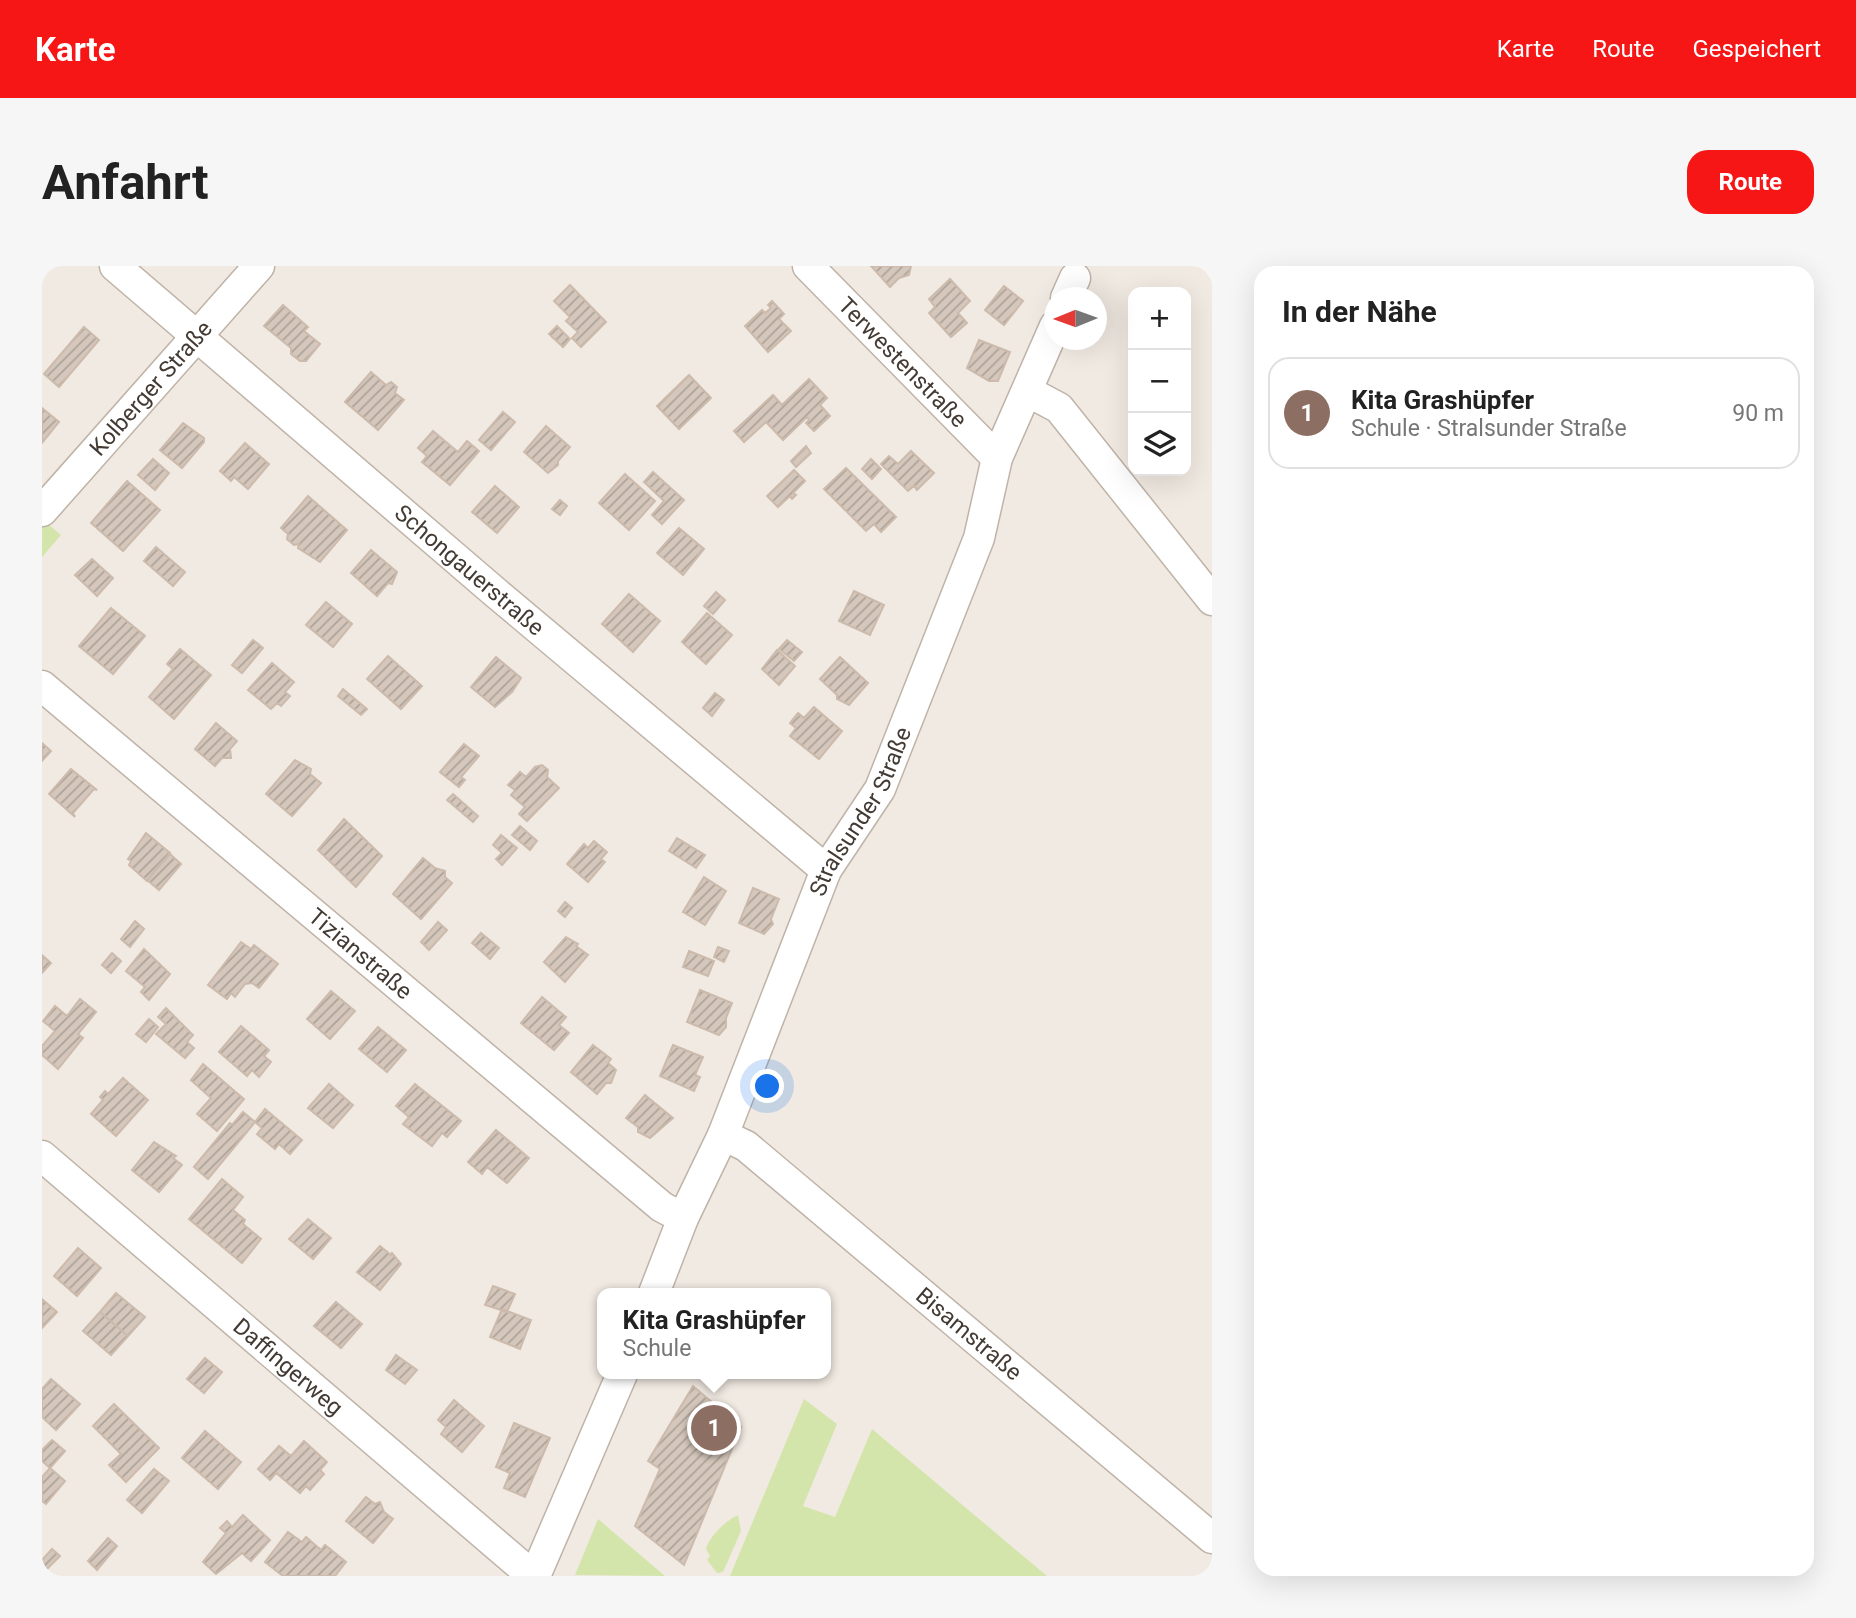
<!DOCTYPE html>
<html lang="de">
<head>
<meta charset="utf-8">
<style>
  body { margin:0; font-family:Roboto,sans-serif; background:#f6f6f6; color:#222 }
  .controls { position:absolute; right:21px; top:21px; display:grid; overflow:hidden; border-radius:14px; box-shadow:0 7px 28px #0002 }
  .controls button { width:63px; height:63px; display:grid; place-items:center; padding:0; border:0; border-bottom:2px solid #e0e0e0; background:#fff; color:#222; font:35px sans-serif }
  .compass { position:absolute; left:1002px; top:21px; width:63px; height:63px; border-radius:50%; background:#fff; box-shadow:0 7px 28px #0002; rotate:269deg }
  .you { position:absolute; left:726px; top:821px; width:24px; height:24px; margin:-18px; border:5px solid #fff; border-radius:50%; background:#1a73e8; box-shadow:0 0 0 10px #1a73e833 }
  .badge { display:grid; place-items:center; width:46px; height:46px; border-radius:50%; background:#f51615; color:#fff; font-size:23px; font-weight:700 }
  .pin { position:absolute; translate:-50% -50%; border:4px solid #fff; box-shadow:0 2px 7px #0006 }
  .popup { position:absolute; left:555px; top:1022px; width:234px; height:91px; box-sizing:border-box; display:grid; place-content:center; border-radius:14px; background:#fff; filter:drop-shadow(0 2px 5px #0005); font-size:23px; white-space:nowrap; color:#767676 }
  .popup b { font-size:26px; color:#222 }
  .popup::after { content:''; position:absolute; left:50%; top:100%; margin-left:-14px; border:14px solid transparent; border-top-color:#fff }
  .list { margin:0; padding:0; list-style:none }
  h2 { display:flex; justify-content:space-between; align-items:center; height:91px; margin:0; padding:0 28px; font-size:30px }
  h2 small { font-size:23px; font-weight:400; color:#767676 }
  .list li { display:grid; grid-template-columns:46px 1fr auto; gap:21px; align-items:center; box-sizing:border-box; height:112px; margin:0 14px 14px; padding:0 14px; border:2px solid #e0e0e0; border-radius:21px }
  .list b { display:block; font-size:26px; white-space:nowrap }
  .list p { margin:0; font-size:23px; white-space:nowrap; color:#767676 }
  .list em { font-size:23px; font-style:normal; color:#767676 }
  .icon { flex:none; width:38px; height:38px; fill:none; stroke:currentColor; stroke-width:2; stroke-linecap:round; stroke-linejoin:round }
  .map { position:relative; flex:none; width:1170px; height:1310px; overflow:hidden; border-radius:21px }
  header { display:flex; align-items:center; gap:42px; box-sizing:border-box; height:98px; padding:0 35px; background:#f51615; color:#fff }
  header strong { font-size:33px }
  nav { display:flex; gap:38px; margin-inline-start:auto; font-size:24px }
  .intro { display:flex; align-items:center; justify-content:space-between; box-sizing:border-box; height:168px; padding:0 42px }
  h1 { margin:0; font-size:49px }
  .button { padding:18px 32px; border-radius:21px; background:#f51615; color:#fff; font-size:24px; font-weight:700 }
  main { display:flex; gap:42px; padding:0 42px }
  aside { flex:1; background:#fff; border-radius:21px; box-shadow:0 7px 28px #0002 }
  .map>svg:first-child { display:block }
  .green { fill:#d3e5ab }
  .building { fill:url(#building-hatch); stroke:#ccbbac; stroke-width:2 }
  .lines { fill:none; stroke-linecap:round; stroke-linejoin:round }
  .minor-casing { stroke:#bfb3a8; stroke-width:33 }
  .minor { stroke:#fff; stroke-width:30 }
  .labels { text-anchor:middle; stroke-width:5; stroke-linejoin:round; paint-order:stroke }
  .street-label { font-size:23px; fill:#423a33; stroke:#fff }
</style>
</head>
<body>
<header>
<strong>Karte</strong>
<nav><a>Karte</a><a>Route</a><a>Gespeichert</a></nav>
</header>
<div class="intro"><h1>Anfahrt</h1><a class="button">Route</a></div>
<main>
<div class="map">
<svg width="1170" height="1310" viewBox="0 0 1170 1310">
  <defs>
    <pattern id="building-hatch" width="6" height="6" patternUnits="userSpaceOnUse" patternTransform="scale(1.75)"><rect width="6" height="6" fill="#d5c7bb"/><path d="M-1 1l2-2M0 6l6-6M5 7l2-2" fill="none" stroke="#aea399"/></pattern>
  </defs>
  <rect width="100%" height="100%" fill="#f1eae2"/>
  <path class="green" d="M 0,253 L 19,269 L 0,291 Z
    M 762,1133 L 795,1158 L 761,1240 L 793,1251 L 830,1163 L 1005,1310 L 688,1310 Z
    M 696,1249 L 699,1265 L 681,1306 L 675,1307 L 665,1294 L 668,1290 L 664,1283 C 667,1271 684,1254 696,1249 Z
    M 556,1253 L 623,1310 L 533,1309 Z"/>
  <path class="building" d="M 829,0 L 869,0 L 867,9 L 857,12 L 848,21 Z
    M 908,13 L 928,35 L 916,47 L 925,57 L 909,71 L 887,47 L 893,41 L 887,33 Z
    M 528,19 L 564,56 L 539,81 L 530,72 L 536,66 L 524,55 L 528,51 L 512,35 Z
    M 962,20 L 981,35 L 962,59 L 943,44 Z
    M 730,35 L 742,48 L 737,53 L 749,65 L 726,86 L 703,60 L 720,44 L 723,47 L 729,42 L 726,39 Z
    M 241,39 L 266,61 L 262,65 L 278,78 L 264,95 L 258,95 L 249,88 L 249,82 L 222,60 Z
    M 515,60 L 528,73 L 521,81 L 507,68 Z
    M 42,61 L 57,74 L 17,121 L 2,108 Z
    M 937,74 L 968,86 L 956,115 L 947,115 L 925,102 Z
    M 329,106 L 344,119 L 349,116 L 355,121 L 353,127 L 362,134 L 336,164 L 303,136 Z
    M 647,109 L 669,132 L 637,163 L 615,140 Z
    M 767,113 L 785,132 L 778,139 L 788,150 L 772,165 L 764,157 L 767,154 L 765,151 L 741,174 L 724,156 L 702,176 L 692,165 L 731,129 L 740,139 Z
    M 0,142 L 17,156 L 0,177 Z
    M 461,146 L 473,156 L 449,184 L 437,174 Z
    M 141,157 L 162,172 L 162,176 L 140,202 L 118,184 Z
    M 504,160 L 528,181 L 516,195 L 516,199 L 506,207 L 482,186 Z
    M 391,165 L 416,186 L 425,175 L 437,185 L 408,219 L 380,196 L 385,190 L 376,182 Z
    M 203,177 L 227,198 L 206,223 L 192,211 L 189,215 L 178,205 Z
    M 764,180 L 769,187 L 754,201 L 749,195 Z
    M 869,185 L 892,207 L 875,224 L 872,220 L 866,225 L 839,198 L 847,190 L 856,198 Z
    M 111,193 L 127,207 L 113,224 L 96,209 Z
    M 829,193 L 839,203 L 830,213 L 820,203 Z
    M 804,202 L 854,251 L 839,266 L 832,258 L 824,265 L 782,223 Z
    M 752,204 L 763,215 L 751,227 L 754,229 L 750,233 L 748,230 L 736,241 L 725,230 Z
    M 611,206 L 642,234 L 620,258 L 610,249 L 622,235 L 602,216 Z
    M 583,208 L 613,235 L 587,264 L 557,237 Z
    M 85,215 L 118,244 L 81,285 L 49,257 Z
    M 453,220 L 477,241 L 455,267 L 430,246 Z
    M 266,230 L 305,264 L 278,296 L 256,282 L 257,278 L 252,279 L 245,273 L 246,268 L 239,262 Z
    M 518,234 L 525,240 L 518,249 L 510,243 Z
    M 637,262 L 662,283 L 641,309 L 615,287 Z
    M 114,281 L 143,306 L 131,320 L 102,295 Z
    M 329,284 L 355,306 L 350,318 L 346,317 L 335,330 L 309,307 Z
    M 50,293 L 71,312 L 55,330 L 33,309 Z
    M 812,325 L 842,339 L 828,369 L 797,355 Z
    M 674,326 L 683,334 L 671,348 L 662,340 Z
    M 587,328 L 618,355 L 591,386 L 560,358 Z
    M 284,336 L 310,358 L 291,381 L 264,359 Z
    M 69,342 L 103,370 L 71,408 L 37,380 Z
    M 665,347 L 690,369 L 664,398 L 640,376 Z
    M 211,374 L 221,382 L 200,407 L 190,399 Z
    M 745,374 L 760,386 L 752,395 L 737,383 Z
    M 138,383 L 169,409 L 132,453 L 107,431 L 131,403 L 125,398 Z
    M 735,384 L 753,400 L 737,419 L 720,403 Z
    M 346,390 L 380,420 L 359,443 L 325,413 Z
    M 454,391 L 479,412 L 470,426 L 453,441 L 429,421 Z
    M 798,391 L 826,417 L 807,439 L 795,433 L 795,429 L 778,413 Z
    M 230,397 L 252,416 L 243,426 L 248,430 L 239,440 L 235,437 L 229,443 L 206,424 Z
    M 301,423 L 325,443 L 319,449 L 296,430 Z
    M 673,427 L 682,434 L 670,450 L 661,442 Z
    M 772,441 L 800,465 L 777,493 L 748,470 L 754,462 L 748,457 L 756,447 L 762,452 Z
    M 174,457 L 195,475 L 188,483 L 189,492 L 180,492 L 173,500 L 153,483 Z
    M 0,477 L 9,485 L 0,495 Z
    M 422,478 L 437,490 L 419,511 L 423,514 L 417,521 L 398,506 Z
    M 253,494 L 269,503 L 268,508 L 279,517 L 250,550 L 224,528 Z
    M 500,499 L 506,504 L 505,511 L 517,522 L 485,555 L 477,548 L 483,541 L 469,529 L 473,524 L 466,519 L 478,506 L 484,511 L 493,501 Z
    M 29,503 L 55,524 L 52,523 L 31,547 L 33,551 L 7,528 Z
    M 411,528 L 436,550 L 431,556 L 405,534 Z
    M 302,553 L 340,590 L 314,621 L 276,584 Z
    M 478,560 L 495,575 L 488,584 L 470,569 Z
    M 104,567 L 128,587 L 105,615 L 87,599 L 89,595 L 86,593 Z
    M 459,569 L 475,582 L 460,599 L 454,593 L 460,587 L 451,579 Z
    M 635,572 L 663,589 L 654,602 L 627,585 Z
    M 552,575 L 565,586 L 559,593 L 563,596 L 546,616 L 525,598 L 542,578 L 546,582 Z
    M 128,588 L 139,598 L 117,624 L 105,614 Z
    M 381,592 L 393,602 L 403,605 L 403,611 L 410,617 L 379,653 L 351,628 Z
    M 662,611 L 684,625 L 663,659 L 641,646 Z
    M 711,622 L 737,633 L 729,653 L 731,658 L 722,668 L 697,657 Z
    M 523,636 L 530,642 L 523,651 L 516,645 Z
    M 93,655 L 102,663 L 88,681 L 79,673 Z
    M 396,656 L 405,664 L 387,684 L 379,676 Z
    M 439,667 L 457,682 L 448,693 L 430,677 Z
    M 524,671 L 536,678 L 534,680 L 546,689 L 523,716 L 502,696 Z
    M 199,676 L 209,683 L 212,679 L 236,698 L 217,722 L 210,717 L 203,718 L 193,731 L 189,727 L 185,733 L 166,719 Z
    M 676,681 L 687,685 L 682,696 L 672,691 Z
    M 102,683 L 128,708 L 107,734 L 99,726 L 103,721 L 84,705 Z
    M 647,685 L 672,695 L 666,710 L 641,701 Z
    M 70,687 L 79,695 L 69,707 L 60,699 Z
    M 0,689 L 9,697 L 0,707 Z
    M 658,724 L 690,737 L 684,752 L 684,761 L 677,769 L 645,756 Z
    M 289,725 L 313,745 L 288,773 L 265,753 Z
    M 500,731 L 524,751 L 517,759 L 527,767 L 512,784 L 479,757 Z
    M 38,733 L 54,746 L 36,768 L 41,772 L 16,803 L 0,789 L 0,780 L 13,765 L 1,755 L 13,740 L 25,750 Z
    M 124,742 L 151,769 L 145,776 L 152,782 L 143,792 L 114,768 L 124,758 L 116,751 Z
    M 107,753 L 116,761 L 104,776 L 94,768 Z
    M 199,760 L 227,784 L 222,790 L 229,796 L 217,811 L 210,804 L 205,810 L 177,786 Z
    M 336,761 L 364,784 L 345,806 L 317,783 Z
    M 551,779 L 569,793 L 566,797 L 574,804 L 569,817 L 564,817 L 555,828 L 529,806 Z
    M 631,779 L 661,791 L 653,809 L 658,811 L 652,825 L 618,810 Z
    M 161,798 L 202,833 L 175,865 L 155,848 L 169,832 L 149,814 Z
    M 81,812 L 106,834 L 74,870 L 49,848 L 61,834 L 58,831 L 63,825 L 66,828 Z
    M 287,818 L 311,839 L 291,862 L 266,842 Z
    M 373,818 L 419,855 L 405,871 L 400,867 L 390,880 L 361,858 L 367,851 L 354,840 Z
    M 603,829 L 631,852 L 608,872 L 596,866 L 596,861 L 584,852 Z
    M 223,843 L 260,874 L 248,888 L 237,878 L 233,883 L 215,868 L 220,862 L 213,856 L 166,913 L 152,901 L 188,857 L 190,859 L 201,846 L 213,856 Z
    M 454,864 L 487,892 L 465,917 L 445,901 L 440,908 L 426,896 Z
    M 112,876 L 134,890 L 131,892 L 140,899 L 117,926 L 90,904 Z
    M 180,913 L 201,931 L 191,944 L 203,954 L 201,958 L 219,973 L 200,997 L 147,953 Z
    M 266,953 L 289,972 L 271,993 L 247,973 Z
    M 338,980 L 349,989 L 350,987 L 359,998 L 338,1024 L 315,1006 Z
    M 36,982 L 59,1002 L 35,1030 L 12,1010 Z
    M 451,1020 L 473,1028 L 465,1046 L 443,1039 Z
    M 74,1027 L 103,1051 L 86,1070 L 58,1046 Z
    M 0,1033 L 15,1046 L 0,1062 Z
    M 294,1036 L 320,1058 L 299,1082 L 272,1060 Z
    M 460,1043 L 489,1054 L 478,1083 L 448,1071 Z
    M 58,1046 L 86,1070 L 69,1089 L 41,1065 Z
    M 354,1089 L 375,1104 L 363,1118 L 344,1104 Z
    M 163,1092 L 180,1106 L 162,1127 L 145,1113 Z
    M 9,1113 L 38,1138 L 14,1164 L 0,1151 L 0,1123 Z
    M 651,1120 L 699,1161 L 642,1299 L 593,1260 L 618,1203 L 606,1195 Z
    M 412,1134 L 442,1160 L 420,1186 L 399,1168 L 404,1161 L 396,1154 Z
    M 72,1138 L 117,1182 L 84,1216 L 67,1199 L 79,1188 L 51,1160 Z
    M 472,1157 L 508,1172 L 483,1231 L 462,1222 L 468,1207 L 454,1201 Z
    M 163,1165 L 199,1196 L 176,1223 L 140,1192 Z
    M 10,1174 L 23,1185 L 8,1202 L 0,1195 L 0,1184 Z
    M 262,1175 L 285,1196 L 278,1204 L 282,1208 L 268,1224 L 264,1220 L 258,1227 L 234,1207 L 228,1214 L 216,1203 L 237,1180 L 249,1190 Z
    M 8,1202 L 23,1215 L 4,1238 L 0,1235 L 0,1211 Z
    M 112,1203 L 127,1215 L 100,1247 L 85,1234 Z
    M 324,1231 L 333,1238 L 338,1236 L 342,1246 L 351,1253 L 331,1277 L 304,1255 Z
    M 201,1249 L 228,1274 L 209,1295 L 200,1287 L 174,1308 L 161,1296 L 184,1267 L 178,1262 L 185,1255 L 190,1261 Z
    M 246,1266 L 260,1276 L 264,1271 L 279,1284 L 283,1279 L 304,1296 L 293,1310 L 241,1310 L 223,1296 Z
    M 66,1272 L 75,1280 L 55,1304 L 46,1295 Z
    M 10,1283 L 18,1290 L 2,1306 L 0,1294 Z"/>
  <g class="lines">
    <g class="minor-casing">
      <g id="minor">
        <path id="s1" d="M 73,0 L 454,327 L 784,604"/>
        <path id="s2" d="M 766,0 L 955,192"/>
        <path d="M 1024,32 L 1033,12"/>
        <path d="M 985,125 L 1017,142 L 1170,334"/>
        <path id="s3" d="M 0,245 L 217,0"/>
        <path id="s4" d="M 0,420 L 620,941 L 641,952"/>
        <path id="s5" d="M 681,869 L 704,880 L 1170,1272"/>
        <path id="s6" d="M 0,890 L 478,1299 L 494,1308"/>
        <path id="s7" d="M 612,1027 L 641,952 L 681,869 L 784,604 L 838,523 L 937,272 L 955,192 L 1013,60"/>
        <path d="M 493,1310 L 580,1108"/>
      </g>
    </g>
    <use href="#minor" class="minor"/>
  </g>
  <g class="labels">
    <g class="street-label">
      <text dy="8" stroke="none"><textPath href="#s2" startOffset="135">Terwestenstraße</textPath></text>
      <text dy="8" stroke="none"><textPath href="#s3" startOffset="164">Kolberger Straße</textPath></text>
      <text dy="8" stroke="none"><textPath href="#s1" startOffset="467">Schongauerstraße</textPath></text>
      <text dy="8" stroke="none"><textPath href="#s7" startOffset="525">Stralsunder Straße</textPath></text>
      <text dy="8" stroke="none"><textPath href="#s4" startOffset="416">Tizianstraße</textPath></text>
      <text dy="8" stroke="none"><textPath href="#s5" startOffset="317">Bisamstraße</textPath></text>
      <text dy="8" stroke="none"><textPath href="#s6" startOffset="324">Daffingerweg</textPath></text>
    </g>
  </g>
</svg>
<div class="controls">
<button>+</button>
<button>−</button>
<button><svg class="icon" aria-label="layers" viewBox="0 0 24 24"><path d="M12 4l9 5-9 5-9-5zM3 14l9 5 9-5"/></svg></button>
</div>
<svg class="compass" viewBox="-18 -18 36 36"><path d="M0-13l5 13h-10z" fill="#e53935"/><path d="M0 13l5-13h-10z" fill="#767676"/></svg>
<div class="you"></div>
<div class="pin badge" style="left:672px;top:1162px;background:#8d6e63">1</div>
<div class="popup"><b>Kita Grashüpfer</b>Schule</div>
</div>
<aside>
<h2>In der Nähe<small></small></h2>
<ul class="list">
<li><span class="badge" style="background:#8d6e63">1</span><div><b>Kita Grashüpfer</b><p>Schule · Stralsunder Straße</p></div><em>90 m</em></li>
</ul>
</aside>
</main>
</body>
</html>
